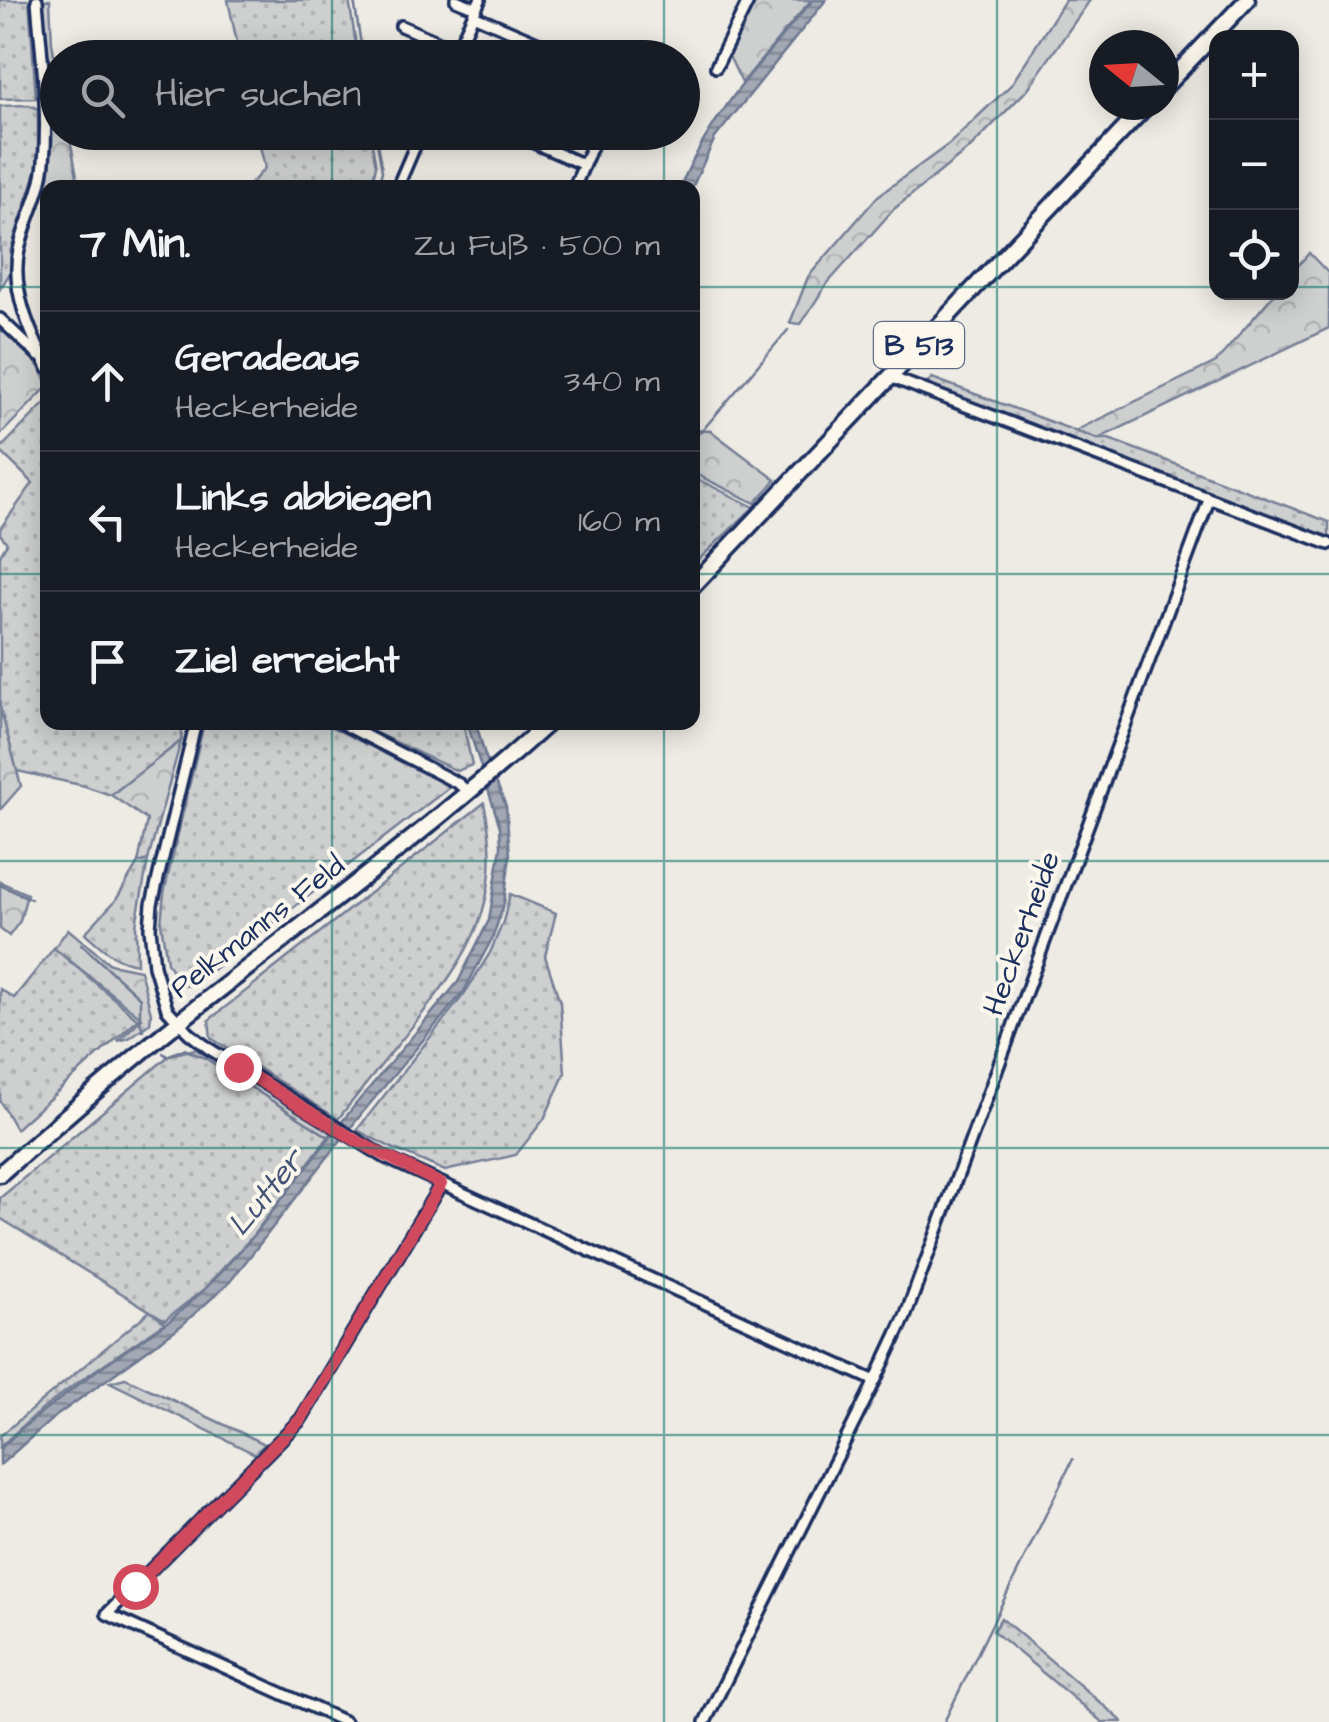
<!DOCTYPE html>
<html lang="de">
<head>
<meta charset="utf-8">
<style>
  body { margin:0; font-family:"Architects Daughter",sans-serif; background:#20242c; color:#f1f3f6 }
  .controls { position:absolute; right:30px; top:30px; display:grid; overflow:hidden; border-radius:20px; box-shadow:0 5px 25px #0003 }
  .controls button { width:90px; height:90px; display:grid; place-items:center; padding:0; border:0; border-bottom:2px solid #363941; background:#171b24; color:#f1f3f6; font:50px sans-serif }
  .compass { position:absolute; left:1089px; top:30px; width:90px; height:90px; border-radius:50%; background:#171b24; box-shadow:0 5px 25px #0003; rotate:288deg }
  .stop { position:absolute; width:30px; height:30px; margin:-22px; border:8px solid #d1495b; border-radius:50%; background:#fff }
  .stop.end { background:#d1495b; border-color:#fff; box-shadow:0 2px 10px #0008 }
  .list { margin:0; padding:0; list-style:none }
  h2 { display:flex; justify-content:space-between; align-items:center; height:130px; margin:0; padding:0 40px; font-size:42px }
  h2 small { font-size:32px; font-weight:400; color:#9ea1a6 }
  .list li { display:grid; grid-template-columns:65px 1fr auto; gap:30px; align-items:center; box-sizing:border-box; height:140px; padding:0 40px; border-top:2px solid #363941 }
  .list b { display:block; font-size:38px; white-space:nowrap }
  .list p { margin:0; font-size:32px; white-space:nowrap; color:#9ea1a6 }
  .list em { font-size:32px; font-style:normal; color:#9ea1a6 }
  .icon { flex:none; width:55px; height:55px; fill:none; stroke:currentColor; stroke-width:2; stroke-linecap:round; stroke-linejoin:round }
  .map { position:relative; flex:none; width:1329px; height:1722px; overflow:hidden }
  .search { position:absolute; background:#171b24; box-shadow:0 5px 25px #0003; left:40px; top:40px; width:660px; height:110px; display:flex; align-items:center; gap:25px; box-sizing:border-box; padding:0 35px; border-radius:55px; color:#9ea1a6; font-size:38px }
  .panel { position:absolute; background:#171b24; box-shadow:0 5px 25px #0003; left:40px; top:180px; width:660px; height:550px; border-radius:20px }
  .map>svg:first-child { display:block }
  .green { fill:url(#green-dots); stroke:#747f96; stroke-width:2.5 }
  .forest { fill:url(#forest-crowns); stroke:#747f96; stroke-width:2.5 }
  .water { fill:url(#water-rules); stroke:#6d7892; stroke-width:2.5 }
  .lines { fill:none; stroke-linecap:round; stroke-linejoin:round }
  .stream { stroke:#6d7892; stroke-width:2.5 }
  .minor-casing { stroke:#1b2f5e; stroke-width:16 }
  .primary-casing { stroke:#1b2f5e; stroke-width:21 }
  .minor { stroke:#fbf7ec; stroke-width:9 }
  .primary { stroke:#fbf7ec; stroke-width:14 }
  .route { stroke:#d1495b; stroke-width:12 }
  .grid { fill:none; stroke:#0f766e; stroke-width:2.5; stroke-opacity:0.55 }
  .labels { text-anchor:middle; stroke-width:8; stroke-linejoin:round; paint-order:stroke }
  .shield { fill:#fbf7ec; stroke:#5e6b89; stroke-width:2.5 }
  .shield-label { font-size:28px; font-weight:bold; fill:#1b2f5e }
  .street-label { font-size:30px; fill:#1b2f5e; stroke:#fbf7ec }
  .water-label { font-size:32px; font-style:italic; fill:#445378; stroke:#fbf7ec }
</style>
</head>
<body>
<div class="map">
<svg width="1329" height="1722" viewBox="0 0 1329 1722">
  <defs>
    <pattern id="green-dots" width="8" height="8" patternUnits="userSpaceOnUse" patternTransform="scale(2.5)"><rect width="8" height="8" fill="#cecfcf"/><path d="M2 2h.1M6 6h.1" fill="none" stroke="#b0b2b4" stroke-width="1.8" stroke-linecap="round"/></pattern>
    <pattern id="forest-crowns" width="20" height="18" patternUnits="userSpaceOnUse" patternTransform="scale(2.5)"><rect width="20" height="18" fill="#cecfcf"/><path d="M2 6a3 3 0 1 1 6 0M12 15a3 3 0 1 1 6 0" fill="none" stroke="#b0b2b4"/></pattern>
    <pattern id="water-rules" width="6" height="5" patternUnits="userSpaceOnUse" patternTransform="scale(2.5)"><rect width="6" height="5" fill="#a3a8b4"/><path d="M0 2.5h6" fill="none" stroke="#848996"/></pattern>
  </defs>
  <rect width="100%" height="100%" fill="#eeebe4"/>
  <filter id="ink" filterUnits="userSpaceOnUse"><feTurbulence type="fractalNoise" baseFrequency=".01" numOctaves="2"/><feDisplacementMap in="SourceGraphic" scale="20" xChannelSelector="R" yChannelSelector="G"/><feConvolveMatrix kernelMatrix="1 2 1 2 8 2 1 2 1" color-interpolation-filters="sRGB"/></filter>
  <g filter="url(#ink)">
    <path class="green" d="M 0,0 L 29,0 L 36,98 L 0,99 Z
      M 228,0 L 349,0 L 358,57 L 240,57 Z
      M 29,105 L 38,109 L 38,167 L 10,252 L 12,270 L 0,289 L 0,106 Z
      M 257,133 L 370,133 L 376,166 L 371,187 L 248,187 L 265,168 Z
      M 932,378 L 1097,439 L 1109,439 L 1329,522 L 1329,551 L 917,395 Z
      M 47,401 L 48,722 L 183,723 L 181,741 L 111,795 L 85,786 L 17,771 L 0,707 L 0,555 L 7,543 L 0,534 L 0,529 L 33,483 L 0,451 L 0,449 Z
      M 693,477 L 754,507 L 693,565 Z
      M 204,723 L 323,723 L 451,786 L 193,985 L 180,986 L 167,962 L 161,923 L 164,893 Z
      M 368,723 L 463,723 L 472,765 L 457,771 L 365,728 Z
      M 484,803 C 506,902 470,954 411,1028 C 387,1058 362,1089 338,1119 L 211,1038 L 209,1020 Z
      M 148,860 L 136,925 L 137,964 C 114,961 102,948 85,933 L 116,900 L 138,863 Z
      M 510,894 L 556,913 L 545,956 L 560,1002 L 565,1073 L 544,1119 L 516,1155 L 445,1171 L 392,1148 L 357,1130 L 465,993 L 490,953 L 503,922 Z
      M 54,948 L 138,1019 L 16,1129 L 0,1101 L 0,989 L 14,998 Z
      M 195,1049 L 333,1131 L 251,1238 L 203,1290 L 165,1320 L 150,1311 L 165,1323 C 108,1361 49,1399 0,1447 L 0,1436 L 150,1311 L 0,1218 L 0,1198 L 170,1055 Z
      M 1001,1618 L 1123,1722 L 1124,1722 L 1102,1722 L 993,1631 Z"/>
    <path class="forest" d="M 41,0 L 50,0 L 52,43 L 57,70 L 58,132 L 69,133 L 79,187 L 48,188 L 47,192 L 42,191 C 58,130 45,63 41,0 Z
      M 754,0 L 811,0 L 742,83 L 728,54 Z
      M 1065,0 L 1090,0 L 1027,90 L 971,147 L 894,209 L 826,285 L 801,324 L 790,323 L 808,277 L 878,196 L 949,144 L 1011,85 Z
      M 1309,253 L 1329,274 L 1329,328 L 1098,439 L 1075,431 L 1216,362 L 1275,293 L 1292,292 L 1292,273 Z
      M 0,326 C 17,344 42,362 48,386 L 0,435 Z
      M 692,430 L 711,431 L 776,480 L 755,503 L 693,473 Z
      M 0,707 L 21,786 L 0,810 Z
      M 181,741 L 148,860 L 138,863 L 147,820 L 111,795 Z
      M 0,882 L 27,894 L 20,921 L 9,936 L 0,929 Z
      M 68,929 L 110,964 L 140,970 L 151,1013 L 150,1023 L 129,1038 L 118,1041 L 142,1018 L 54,948 Z
      M 125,1378 L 126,1378 L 265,1444 L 255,1454 L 110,1382 Z"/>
    <path class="water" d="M 813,0 L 826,0 L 715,138 L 692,188 L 680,187 C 711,114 762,60 813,0 Z
      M 467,723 L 476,723 L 485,755 L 506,806 L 510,855 L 504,903 L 493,937 L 464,991 L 363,1112 L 229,1283 L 182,1325 L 52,1419 L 0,1465 L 0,1449 L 20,1430 L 101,1367 L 168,1322 L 204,1290 L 251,1239 L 355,1105 L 458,982 L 489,920 L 501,847 L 500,827 Z"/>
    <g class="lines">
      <path class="stream" d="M 354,0 L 363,58
        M 375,132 L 382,171 L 378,188
        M 692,437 L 701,432 L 788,330
        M 0,885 L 31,899
        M 81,944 L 140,998 L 140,1022 L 143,1030
        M 163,1053 L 167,1056 L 184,1049 L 205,1058 L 329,1137
        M 944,1722 L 1073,1459"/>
      <g class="minor-casing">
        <path id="minor" d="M 37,0 C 41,53 49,108 44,162 C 42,192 25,221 19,250 C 10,289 31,334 48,368
          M 456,0 L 476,8
          M 473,15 L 553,49
          M 401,26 L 457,50
          M 453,58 L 480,0
          M 716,67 L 749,0
          M 517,132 L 516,135 L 584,165
          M 397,188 L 421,132
          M 574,188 L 598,132
          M 0,319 L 39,356
          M 890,377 L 1329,544
          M 196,722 L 160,870 L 152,904 L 150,928 L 154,966 L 167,1009 L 189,1033 L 208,1048 L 386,1158 L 875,1381
          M 339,722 L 459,784 L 469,793
          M 345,1722 L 107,1614 L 301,1419 L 441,1184
          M 705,1722 L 875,1381 L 905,1317 L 1209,500"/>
      </g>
      <g class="primary-casing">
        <path id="primary" d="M 1164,87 L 1247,0
          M 692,587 L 1147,105
          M 0,1174 C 59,1122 119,1069 181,1020 C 305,922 432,828 549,722"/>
      </g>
      <use href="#minor" class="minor"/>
      <use href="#primary" class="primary"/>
    </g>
  </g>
  <g class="lines" filter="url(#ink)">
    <path class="route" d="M 135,1586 L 301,1419 L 441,1184 L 355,1140 L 238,1067"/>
  </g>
  <path class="grid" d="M 332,0 L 332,58M 664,0 L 664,58M 997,0 L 997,1722M 332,132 L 332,188M 664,132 L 664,188M 0,287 L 48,287M 692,287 L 1216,287M 1292,287 L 1329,287M 0,574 L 48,574M 692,574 L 1329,574M 332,722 L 332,1722M 664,722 L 664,1722M 0,861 L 1329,861M 0,1148 L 1329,1148M 0,1435 L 1329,1435"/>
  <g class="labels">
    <rect class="shield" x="874" y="322" width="90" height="46" rx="8"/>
    <g class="shield-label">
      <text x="919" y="355">B 513</text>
    </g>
    <g class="street-label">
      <text transform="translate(257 926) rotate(-38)" y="10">Pelkmanns Feld</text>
      <text transform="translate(1021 933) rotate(-70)" y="10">Heckerheide</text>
    </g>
    <g class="water-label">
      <text transform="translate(265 1192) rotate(-51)" y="11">Lutter</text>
    </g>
  </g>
</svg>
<div class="controls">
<button>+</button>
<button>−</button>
<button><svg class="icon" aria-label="locate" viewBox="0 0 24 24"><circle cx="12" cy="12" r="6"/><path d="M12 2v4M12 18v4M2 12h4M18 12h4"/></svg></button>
</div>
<svg class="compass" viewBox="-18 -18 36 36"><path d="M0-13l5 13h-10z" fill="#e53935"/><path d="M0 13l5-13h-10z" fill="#9ea1a6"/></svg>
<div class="stop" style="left:135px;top:1586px"></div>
<div class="stop end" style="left:238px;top:1067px"></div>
<div class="search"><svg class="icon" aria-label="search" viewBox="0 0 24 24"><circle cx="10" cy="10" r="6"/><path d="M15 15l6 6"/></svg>Hier suchen</div>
<section class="panel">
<h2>7 Min.<small>Zu Fuß · 500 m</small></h2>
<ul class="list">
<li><svg class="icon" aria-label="ahead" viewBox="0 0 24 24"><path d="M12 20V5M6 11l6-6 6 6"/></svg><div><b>Geradeaus</b><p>Heckerheide</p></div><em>340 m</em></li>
<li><svg class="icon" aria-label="left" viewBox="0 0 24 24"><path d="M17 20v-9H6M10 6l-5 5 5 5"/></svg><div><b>Links abbiegen</b><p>Heckerheide</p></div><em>160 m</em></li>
<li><svg class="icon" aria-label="arrive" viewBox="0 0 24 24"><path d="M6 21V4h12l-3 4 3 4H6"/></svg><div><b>Ziel erreicht</b></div></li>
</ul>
</section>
</div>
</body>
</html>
